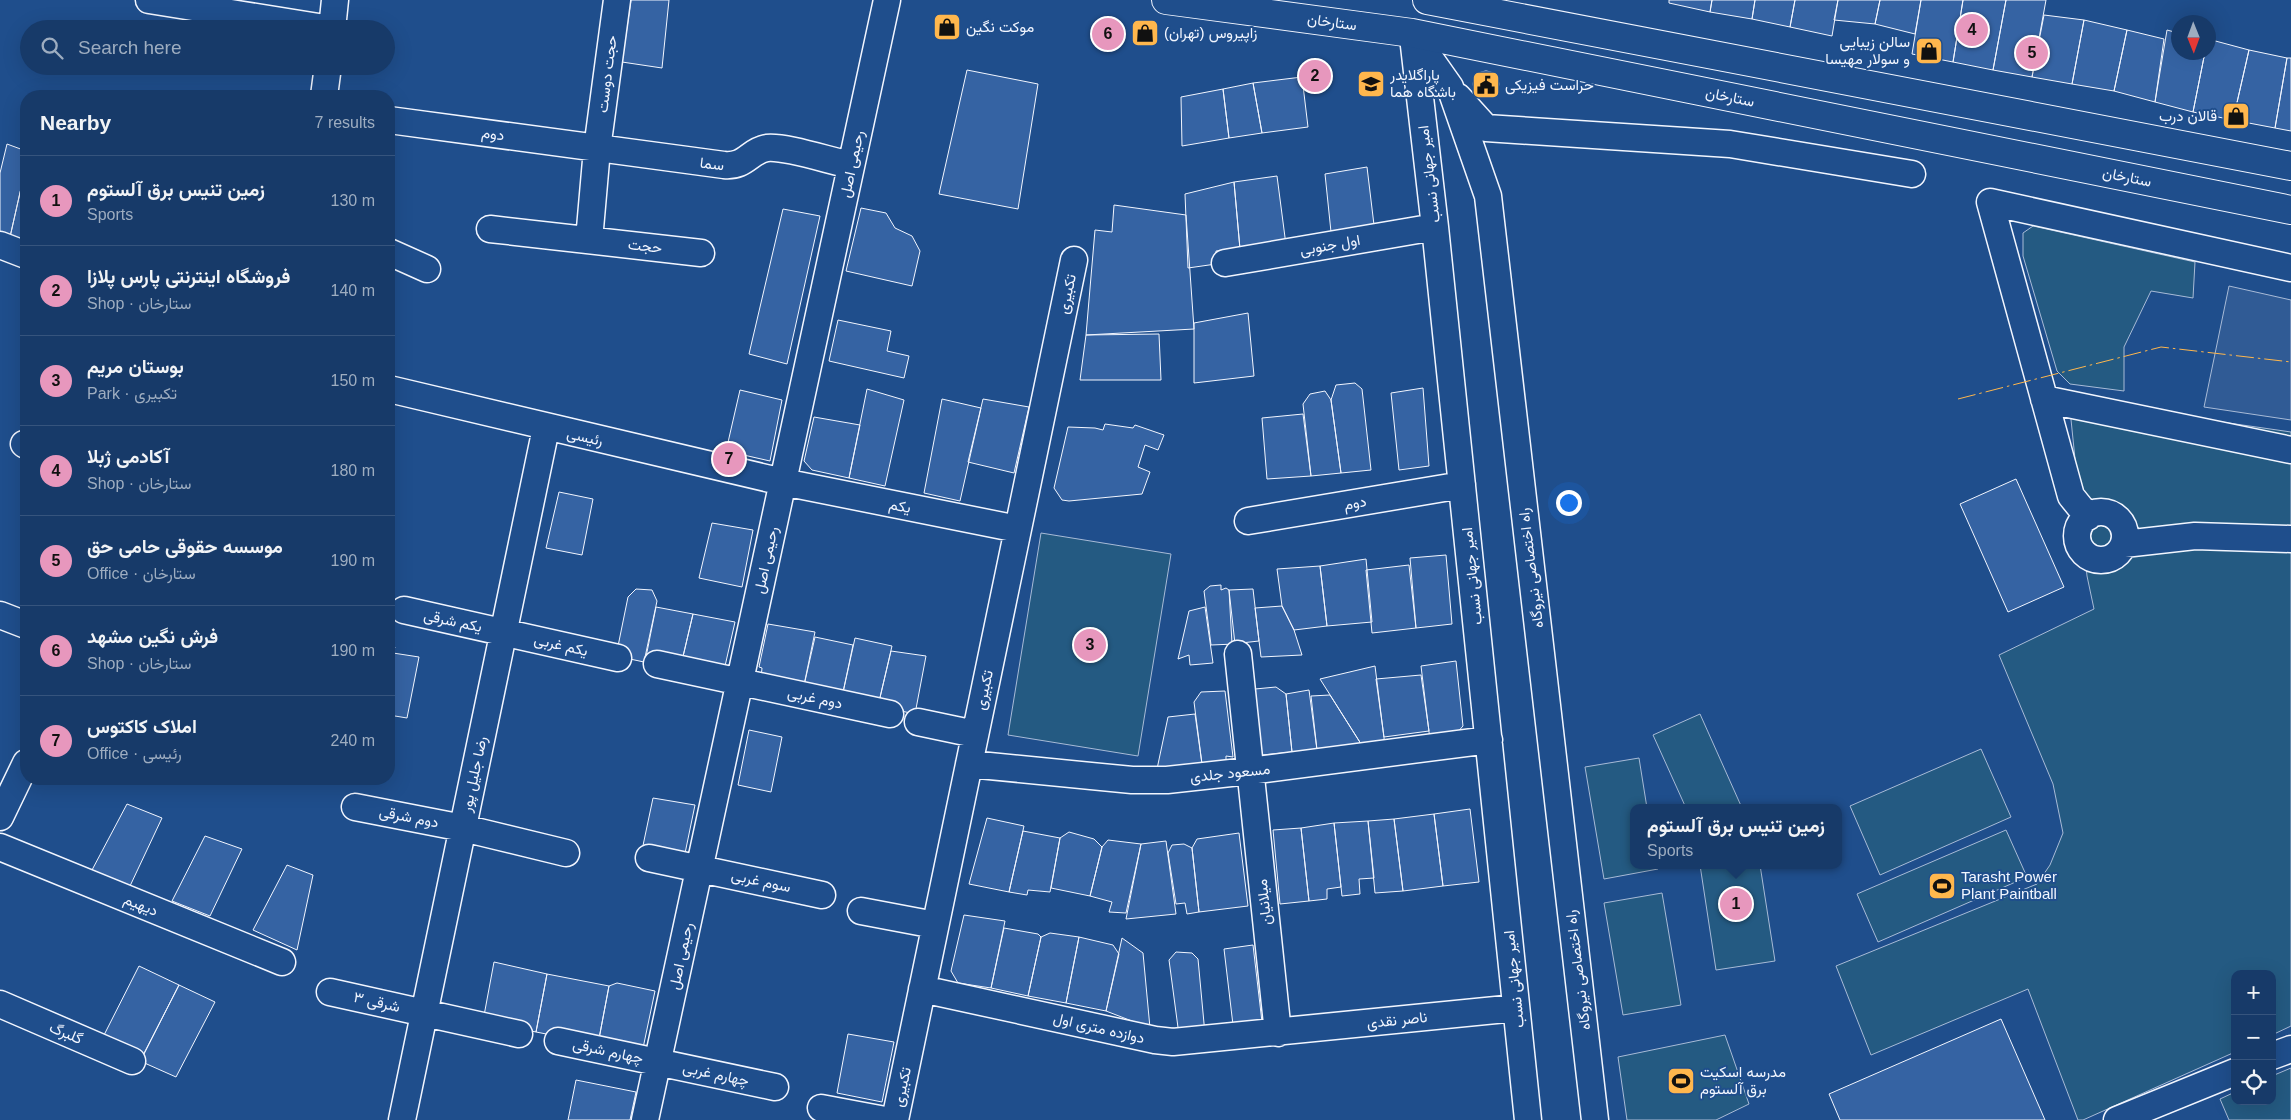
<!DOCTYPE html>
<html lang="en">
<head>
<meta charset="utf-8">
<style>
  body { margin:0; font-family:Helvetica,Vazirmatn,sans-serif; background:#20416f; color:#f1f3f6 }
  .controls { position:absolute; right:15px; bottom:15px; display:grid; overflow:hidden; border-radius:10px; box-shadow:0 5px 20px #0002 }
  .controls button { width:45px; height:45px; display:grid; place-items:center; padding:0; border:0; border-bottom:1px solid #36547d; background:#173a69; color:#f1f3f6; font:25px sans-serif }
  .compass { position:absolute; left:2171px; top:15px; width:45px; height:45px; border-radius:50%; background:#173a69; box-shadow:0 5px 20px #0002; rotate:179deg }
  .you { position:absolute; left:1568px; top:502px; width:18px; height:18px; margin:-12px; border:4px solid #fff; border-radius:50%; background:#1a73e8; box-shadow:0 0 0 8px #1a73e833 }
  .badge { display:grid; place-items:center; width:32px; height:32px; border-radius:50%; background:#e797bd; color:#111; font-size:16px; font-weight:700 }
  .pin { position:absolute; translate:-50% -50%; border:2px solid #fff; box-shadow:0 1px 5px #0006 }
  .popup { position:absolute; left:1630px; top:804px; width:212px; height:65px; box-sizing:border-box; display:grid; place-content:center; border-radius:10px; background:#173a69; filter:drop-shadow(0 1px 4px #0005); font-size:16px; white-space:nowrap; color:#9eadc0 }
  .popup b { font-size:19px; color:#f1f3f6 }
  .popup::after { content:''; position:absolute; left:50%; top:100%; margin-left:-10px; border:10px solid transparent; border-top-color:#173a69 }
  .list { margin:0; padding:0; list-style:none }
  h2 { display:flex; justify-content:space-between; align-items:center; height:65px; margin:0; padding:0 20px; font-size:21px }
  h2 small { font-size:16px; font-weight:400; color:#9eadc0 }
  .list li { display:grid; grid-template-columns:32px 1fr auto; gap:15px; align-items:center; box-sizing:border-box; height:90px; padding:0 20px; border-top:1px solid #36547d }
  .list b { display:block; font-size:19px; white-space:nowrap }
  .list p { margin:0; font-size:16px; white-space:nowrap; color:#9eadc0 }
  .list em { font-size:16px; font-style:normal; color:#9eadc0 }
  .icon { flex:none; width:28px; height:28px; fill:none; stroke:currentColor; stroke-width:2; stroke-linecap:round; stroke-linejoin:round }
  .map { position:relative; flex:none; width:2291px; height:1120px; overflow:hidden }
  .search { position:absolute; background:#173a69; box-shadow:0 5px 20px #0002; left:20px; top:20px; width:375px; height:55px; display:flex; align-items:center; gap:12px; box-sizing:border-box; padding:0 18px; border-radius:28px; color:#9eadc0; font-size:19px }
  .panel { position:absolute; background:#173a69; box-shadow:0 5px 20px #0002; left:20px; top:90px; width:375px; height:695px; border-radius:20px }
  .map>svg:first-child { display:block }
  .green { fill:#245a82; stroke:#a8bbd7 }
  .parking { fill:#305b95; stroke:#a8bbd7 }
  .building { fill:#3563a3; stroke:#f2f6ff }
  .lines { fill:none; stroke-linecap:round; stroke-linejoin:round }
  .minor-casing { stroke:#f2f6ff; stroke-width:29 }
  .major-casing { stroke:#f2f6ff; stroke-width:30 }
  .minor { stroke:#1f4e8c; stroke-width:26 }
  .major { stroke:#1f4e8c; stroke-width:28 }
  .power { stroke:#ffb74d; stroke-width:1; stroke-dasharray:18 4 2.5 4; stroke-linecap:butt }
  .labels { text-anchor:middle; stroke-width:4; stroke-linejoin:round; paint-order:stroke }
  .street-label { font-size:15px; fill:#f2f6ff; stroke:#1f4e8c }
  .poi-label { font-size:15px; fill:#f2f6ff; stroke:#1f4e8c; text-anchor:start }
</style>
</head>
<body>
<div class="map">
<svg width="2291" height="1120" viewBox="0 0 2291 1120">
  <rect width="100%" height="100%" fill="#1f4e8c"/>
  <path class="green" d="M 2033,226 L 2195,262 L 2193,298 L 2151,291 L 2124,347 L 2124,391 L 2070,384 L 2057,371 L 2023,256 L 2023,233 Z
    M 2069,400 L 2291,432 L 2291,1026 L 2272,1035 L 2272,974 L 2235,974 L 2235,1052 L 2083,1120 L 2078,1120 L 2028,989 L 1871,1055 L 1836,966 L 2037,884 L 2050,865 L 2063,833 L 2053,784 L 1999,655 L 2094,609 L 2087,576 Z
    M 1041,533 L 1171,554 L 1138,756 L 1008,735 Z
    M 1700,714 L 1742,808 L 1686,808 L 1653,735 Z
    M 1981,749 L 2011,817 L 1880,875 L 1850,806 Z
    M 1639,758 L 1647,808 L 1634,808 L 1634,865 L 1657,865 L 1658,869 L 1604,879 L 1585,767 Z
    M 2006,830 L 2027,877 L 1878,942 L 1857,894 Z
    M 1700,865 L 1760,865 L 1775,961 L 1716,970 Z
    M 1662,893 L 1681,1005 L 1623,1015 L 1604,903 Z
    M 1725,1035 L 1749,1104 L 1716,1120 L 1627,1120 L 1618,1057 Z
    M 2291,1068 L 2291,1120 L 2229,1120 L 2220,1099 L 2235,1092 L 2235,1101 L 2272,1101 L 2272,1076 Z"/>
  <path class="parking" d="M 2229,286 L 2291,300 L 2291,420 L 2204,407 Z"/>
  <path class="building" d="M 631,0 L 669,0 L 662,68 L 622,62 Z
    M 1669,0 L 1712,0 L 1710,12 L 1669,3 Z
    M 1712,0 L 1755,0 L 1752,19 L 1710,12 Z
    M 1755,0 L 1795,0 L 1790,27 L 1752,19 Z
    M 1795,0 L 1838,0 L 1832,36 L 1790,27 Z
    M 1838,0 L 1880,0 L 1875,24 L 1834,20 Z
    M 1880,0 L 1921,0 L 1915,34 L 1875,24 Z
    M 1921,0 L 1963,0 L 1953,62 L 1912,54 Z
    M 1963,0 L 2006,0 L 1993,70 L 1953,62 Z
    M 2006,0 L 2046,0 L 2032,77 L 1993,70 Z
    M 2044,15 L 2084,20 L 2072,84 L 2032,77 Z
    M 2084,20 L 2127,30 L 2114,91 L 2072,84 Z
    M 2127,30 L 2164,39 L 2155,102 L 2114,91 Z
    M 2167,30 L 2178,33 L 2178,52 L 2205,52 L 2193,112 L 2155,102 Z
    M 2208,39 L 2249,50 L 2233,120 L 2193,112 L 2205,52 L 2208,52 Z
    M 2249,50 L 2287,58 L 2275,128 L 2233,120 Z
    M 2287,58 L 2291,58 L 2291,131 L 2275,128 Z
    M 967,70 L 1038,84 L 1018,209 L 939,194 Z
    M1473 84a13 13 0 1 1 26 0a13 13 0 1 1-26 0Z
    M 1302,77 L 1308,127 L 1262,133 L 1253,83 Z
    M 1253,83 L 1262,133 L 1229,138 L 1223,89 Z
    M 1223,89 L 1229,138 L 1182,146 L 1181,97 Z
    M 7,144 L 26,151 L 26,166 L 10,237 L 0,233 L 0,173 Z
    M 26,166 L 26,241 L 10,237 Z
    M 1367,167 L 1374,225 L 1331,232 L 1325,174 Z
    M 1277,176 L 1286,245 L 1240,249 L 1234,182 Z
    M 1234,182 L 1240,249 L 1216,251 L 1216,264 L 1188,268 L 1185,194 Z
    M 1114,205 L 1186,215 L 1194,329 L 1086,335 L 1095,230 L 1112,232 Z
    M 861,208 L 886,213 L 895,228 L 912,236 L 920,251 L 912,286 L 846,271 Z
    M 783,209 L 820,216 L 787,364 L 749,354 Z
    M 1248,313 L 1254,376 L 1194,383 L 1194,323 Z
    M 838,320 L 891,331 L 887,351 L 909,356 L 904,378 L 829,361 Z
    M 1159,334 L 1161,380 L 1080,380 L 1086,335 Z
    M 1355,383 L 1362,389 L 1371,470 L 1341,473 L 1331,400 L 1336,385 Z
    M 1423,388 L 1429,466 L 1399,470 L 1391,393 Z
    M 867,389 L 904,400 L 885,486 L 849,478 Z
    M 740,390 L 782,400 L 770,461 L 726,451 Z
    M 1325,391 L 1331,400 L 1341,473 L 1311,476 L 1303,404 L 1310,394 Z
    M 942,399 L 981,408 L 960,501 L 924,493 Z
    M 983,399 L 1029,407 L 1014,473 L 968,462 Z
    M 1303,414 L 1311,476 L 1267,479 L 1262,418 Z
    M 814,417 L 860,425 L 849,478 L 812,470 L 804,461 Z
    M 1105,424 L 1133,428 L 1135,425 L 1164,435 L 1158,450 L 1145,445 L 1138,467 L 1150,472 L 1142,494 L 1069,501 L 1062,500 L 1054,488 L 1068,427 L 1095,428 L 1103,430 Z
    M 2016,479 L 2064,587 L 2008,612 L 1960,504 Z
    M 559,492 L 593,499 L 582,555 L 546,548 Z
    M 712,523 L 753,530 L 742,587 L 699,578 Z
    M 1446,555 L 1452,624 L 1416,628 L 1410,558 Z
    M 1366,559 L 1372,622 L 1327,626 L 1320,566 Z
    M 1409,565 L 1416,628 L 1372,633 L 1366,570 Z
    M 1320,566 L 1327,626 L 1294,630 L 1282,606 L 1277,569 Z
    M 1221,585 L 1221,590 L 1226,588 L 1229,590 L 1235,644 L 1211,645 L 1204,591 L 1210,586 Z
    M 636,589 L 652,590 L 657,601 L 644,662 L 616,656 L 628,597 Z
    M 1253,589 L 1259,641 L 1232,644 L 1229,590 Z
    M 1282,606 L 1294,630 L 1302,655 L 1261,657 L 1255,608 Z
    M 656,607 L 693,614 L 681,665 L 646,657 Z
    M 1205,607 L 1213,663 L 1190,665 L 1189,655 L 1178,659 L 1189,611 Z
    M 693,614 L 735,622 L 723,675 L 681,665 Z
    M 768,624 L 815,632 L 804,685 L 761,678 L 762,668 L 759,667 Z
    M 815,637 L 853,645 L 842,697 L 803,690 Z
    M 855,638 L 892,646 L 878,706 L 842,697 Z
    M 389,646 L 395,647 L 393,653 L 419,657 L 407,718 L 389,715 L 391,705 L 389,704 Z
    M 891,651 L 926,656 L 915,714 L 878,706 Z
    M 1456,661 L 1463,726 L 1455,735 L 1430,740 L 1421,666 Z
    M 1375,666 L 1385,746 L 1363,747 L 1320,679 Z
    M 1421,675 L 1429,731 L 1384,737 L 1376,679 Z
    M 1276,687 L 1286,694 L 1292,752 L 1262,755 L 1255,689 Z
    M 1309,690 L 1317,750 L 1292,752 L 1286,694 Z
    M 1225,691 L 1233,757 L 1226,756 L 1226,762 L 1202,764 L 1194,702 L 1201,692 Z
    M 1330,695 L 1361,744 L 1317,750 L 1311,696 Z
    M 1195,714 L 1202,764 L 1157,769 L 1168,717 Z
    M 749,730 L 782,737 L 771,792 L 738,785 Z
    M 653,798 L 695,805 L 683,863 L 641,855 Z
    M 127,804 L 162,818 L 130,886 L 92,870 Z
    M 1470,809 L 1479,882 L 1443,886 L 1434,814 Z
    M 1434,814 L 1443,886 L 1403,891 L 1394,819 Z
    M 987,818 L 1024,826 L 1009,892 L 969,884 Z
    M 1394,819 L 1403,891 L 1375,893 L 1368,821 Z
    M 1368,821 L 1374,878 L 1359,879 L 1360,894 L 1342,896 L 1334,823 Z
    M 1334,823 L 1341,887 L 1327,889 L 1327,899 L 1309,901 L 1301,828 Z
    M 1301,828 L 1309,901 L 1280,904 L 1273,830 Z
    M 1023,831 L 1060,838 L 1050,892 L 1028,890 L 1027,895 L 1009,892 Z
    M 1069,832 L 1094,839 L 1102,847 L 1090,896 L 1051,888 L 1060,838 Z
    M 1239,833 L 1248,906 L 1199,912 L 1192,848 L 1197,839 Z
    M 205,836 L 242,849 L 210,916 L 172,901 Z
    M 1108,840 L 1141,844 L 1126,913 L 1109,912 L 1112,902 L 1090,896 L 1102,847 Z
    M 1166,841 L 1176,914 L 1126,919 L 1141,844 Z
    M 1184,844 L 1192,848 L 1199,912 L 1187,914 L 1185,903 L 1176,904 L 1168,853 L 1172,845 Z
    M 287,865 L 313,875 L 297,950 L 253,930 Z
    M 964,915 L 1005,921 L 991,988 L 958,983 L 951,971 Z
    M 1004,928 L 1038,934 L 1041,937 L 1028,996 L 991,988 Z
    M 1050,933 L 1079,937 L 1066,1003 L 1028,996 L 1041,937 Z
    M 1079,937 L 1113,945 L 1119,954 L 1106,1011 L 1066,1003 Z
    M 1122,938 L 1143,953 L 1150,1028 L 1106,1011 Z
    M 1253,945 L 1262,1022 L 1233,1025 L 1224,949 Z
    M 1176,952 L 1192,953 L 1198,959 L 1205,1034 L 1179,1035 L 1169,960 Z
    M 494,962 L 547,974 L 536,1032 L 483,1021 Z
    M 139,966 L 179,985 L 143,1056 L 102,1039 Z
    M 547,974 L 609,986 L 598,1044 L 536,1032 Z
    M 617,983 L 655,991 L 642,1053 L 598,1044 L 609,986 Z
    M 179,985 L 215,1002 L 176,1077 L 140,1061 Z
    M 2001,1019 L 2045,1120 L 1840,1120 L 1829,1094 Z
    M 848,1034 L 894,1042 L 882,1102 L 837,1093 Z
    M 576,1080 L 636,1092 L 630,1120 L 568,1120 Z"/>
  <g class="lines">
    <g class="minor-casing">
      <path id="minor" d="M 149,0 L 331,29
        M 332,29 L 335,0
        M 1412,33 L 1450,87 L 1488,196 L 1595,1120
        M 1413,37 L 1435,227 L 1528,1120
        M 324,96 L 328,66
        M 1458,97 L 1486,128 L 1730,144 L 1912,174
        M 389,120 L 724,165 C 746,167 749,151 767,148 C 786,146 830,161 851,165
        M 490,229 L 701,253
        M 589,240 L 597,149 L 617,0
        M 0,245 L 26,255
        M 389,252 L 427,269
        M 1225,263 L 1435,227
        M 389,389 L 783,482 L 1018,529
        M 2044,399 L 2291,450
        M 24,444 L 26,445
        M2077 536a24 24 0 1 1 48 0a24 24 0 1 1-48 0Z
        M 2088,517 L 2071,496 L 1990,202 L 2291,268
        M 1248,521 L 1462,485
        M 2124,544 L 2195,536 L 2291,539
        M 404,610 L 618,658
        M 0,615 L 26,625
        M 1238,654 L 1278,1033
        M 657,664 L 890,714
        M 918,722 L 975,734
        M 969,764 L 1132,780 L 1167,780 L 1249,771 L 1489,740
        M 355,807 L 463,828 L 566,853
        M 0,817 L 26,763
        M 0,847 L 282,962
        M 649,858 L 822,895
        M 861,911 L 935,925
        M 922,989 L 1155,1040 L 1173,1042 L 1516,1008
        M 330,992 L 519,1034
        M 0,1004 L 132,1061
        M 558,1041 L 775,1087
        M 2272,1056 L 2291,1049
        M 821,1108 L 885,1120
        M 402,1120 L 546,428
        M 645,1120 L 887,0
        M 895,1120 L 1074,260
        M 2117,1120 L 2235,1072"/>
    </g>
    <g class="major-casing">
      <path id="major" d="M 1166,0 L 1412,33 L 2291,210
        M 1427,0 L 2291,166"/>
    </g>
    <use href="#minor" class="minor"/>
    <use href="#major" class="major"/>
    <path class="power" d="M 1958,399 L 2161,347 L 2291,362"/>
  </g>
  <defs>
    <g id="shop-square" transform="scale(1.4375)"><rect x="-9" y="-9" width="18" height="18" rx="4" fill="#ffb74d" stroke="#1f4e8c"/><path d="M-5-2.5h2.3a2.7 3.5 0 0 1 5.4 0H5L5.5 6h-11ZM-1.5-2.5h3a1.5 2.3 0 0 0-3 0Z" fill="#111"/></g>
    <g id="school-square" transform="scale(1.4375)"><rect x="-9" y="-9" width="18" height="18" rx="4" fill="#ffb74d" stroke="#1f4e8c"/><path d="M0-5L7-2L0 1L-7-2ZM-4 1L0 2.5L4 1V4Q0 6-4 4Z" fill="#111"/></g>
    <g id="civic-square" transform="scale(1.4375)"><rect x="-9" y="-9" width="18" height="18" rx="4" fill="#ffb74d" stroke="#1f4e8c"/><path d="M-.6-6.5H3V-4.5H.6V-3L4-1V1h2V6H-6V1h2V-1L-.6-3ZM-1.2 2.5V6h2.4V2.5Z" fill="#111"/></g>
    <g id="stadium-square" transform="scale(1.4375)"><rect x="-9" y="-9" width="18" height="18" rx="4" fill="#ffb74d" stroke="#1f4e8c"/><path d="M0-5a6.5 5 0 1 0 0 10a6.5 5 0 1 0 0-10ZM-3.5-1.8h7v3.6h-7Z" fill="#111"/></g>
  </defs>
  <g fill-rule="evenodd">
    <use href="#shop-square" x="947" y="27"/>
    <use href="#shop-square" x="1145" y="33"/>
    <use href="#shop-square" x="1929" y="51"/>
    <use href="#school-square" x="1371" y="84"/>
    <use href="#civic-square" x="1486" y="85"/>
    <use href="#shop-square" x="2236" y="116"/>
    <use href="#stadium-square" x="1942" y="886"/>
    <use href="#stadium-square" x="1681" y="1081"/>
  </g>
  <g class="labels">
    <g class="street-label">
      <text transform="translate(1332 22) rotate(8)" y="5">ستارخان</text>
      <text transform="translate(607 74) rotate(-83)" y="5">حجت دوست</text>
      <text transform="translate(1730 97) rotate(11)" y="5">ستارخان</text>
      <text transform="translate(493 134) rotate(8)" y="5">دوم</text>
      <text transform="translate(712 164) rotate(7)" y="5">سما</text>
      <text transform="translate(852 164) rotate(-78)" y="5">رحیمی اصل</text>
      <text transform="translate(1429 174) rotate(-97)" y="5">امیر جهانی نسب</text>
      <text transform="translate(2127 177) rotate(11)" y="5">ستارخان</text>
      <text transform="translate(1330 245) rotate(-10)" y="5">اول جنوبی</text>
      <text transform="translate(645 246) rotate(7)" y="5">حجت</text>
      <text transform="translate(1067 294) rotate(-78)" y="5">تکبیری</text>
      <text transform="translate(585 437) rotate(13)" y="5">رئیسی</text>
      <text transform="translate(1355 503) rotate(-10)" y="5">دوم</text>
      <text transform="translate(900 506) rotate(11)" y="5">یکم</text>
      <text transform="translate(766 560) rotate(-78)" y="5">رحیمی اصل</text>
      <text transform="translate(1531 568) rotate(-97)" y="5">راه اختصاصی نیروگاه</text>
      <text transform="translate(1472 576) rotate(-96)" y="5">امیر جهانی نسب</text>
      <text transform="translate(453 621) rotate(12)" y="5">یکم شرقی</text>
      <text transform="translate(561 645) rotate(13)" y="5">یکم غربی</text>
      <text transform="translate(984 690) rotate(-78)" y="5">تکبیری</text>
      <text transform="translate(815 698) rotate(12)" y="5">دوم غربی</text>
      <text transform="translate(1230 773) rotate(-6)" y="5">مسعود جلدی</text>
      <text transform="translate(474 774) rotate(-78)" y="5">رضا جلیل پور</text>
      <text transform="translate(409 817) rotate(11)" y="5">دوم شرقی</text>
      <text transform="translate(761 881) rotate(12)" y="5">سوم غربی</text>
      <text transform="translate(1264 902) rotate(-96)" y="5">میلانیان</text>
      <text transform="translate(141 905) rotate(22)" y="5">دیهیم</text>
      <text transform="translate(681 956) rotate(-78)" y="5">رحیمی اصل</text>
      <text transform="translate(1578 970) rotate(-97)" y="5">راه اختصاصی نیروگاه</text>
      <text transform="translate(1514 979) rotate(-96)" y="5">امیر جهانی نسب</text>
      <text transform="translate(377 1002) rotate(13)" y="5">۳ شرقی</text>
      <text transform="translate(1397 1020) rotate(-6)" y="5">ناصر نقدی</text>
      <text transform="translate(1099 1028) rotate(13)" y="5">دوازده متری اول</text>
      <text transform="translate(66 1033) rotate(23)" y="5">گلبرگ</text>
      <text transform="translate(608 1051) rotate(12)" y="5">چهارم شرقی</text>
      <text transform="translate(716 1074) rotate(12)" y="5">چهارم غربی</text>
      <text transform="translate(902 1087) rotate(-78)" y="5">تکبیری</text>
    </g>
    <g class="poi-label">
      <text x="966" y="32">موکت نگین</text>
      <text x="1164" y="38">زاپیروس (تهران)</text>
      <text x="1910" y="47" text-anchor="end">سالن زیبایی<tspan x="1910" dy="17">و سولار مهیسا</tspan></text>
      <text x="1390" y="80">پاراگلایدر<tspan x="1390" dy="17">باشگاه هما</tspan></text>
      <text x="1505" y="90">حراست فیزیکی</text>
      <text x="2217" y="121" text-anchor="end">قالان درب</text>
      <text x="1961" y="882">Tarasht Power<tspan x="1961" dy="17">Plant Paintball</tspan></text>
      <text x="1700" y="1077">مدرسه اسکیت<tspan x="1700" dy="17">برق آلستوم</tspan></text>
    </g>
  </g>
</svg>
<div class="controls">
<button>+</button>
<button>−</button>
<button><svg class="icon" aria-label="locate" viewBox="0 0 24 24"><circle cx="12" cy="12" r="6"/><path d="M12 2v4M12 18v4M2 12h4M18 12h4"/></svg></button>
</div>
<svg class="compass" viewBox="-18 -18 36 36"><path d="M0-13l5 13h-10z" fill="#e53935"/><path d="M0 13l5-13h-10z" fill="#9eadc0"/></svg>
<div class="you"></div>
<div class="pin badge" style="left:1736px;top:904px">1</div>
<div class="popup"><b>زمین تنیس برق آلستوم</b>Sports</div>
<div class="pin badge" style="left:1315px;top:76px">2</div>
<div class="pin badge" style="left:1090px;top:645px">3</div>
<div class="pin badge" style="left:1972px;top:30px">4</div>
<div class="pin badge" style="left:2032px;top:53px">5</div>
<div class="pin badge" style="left:1108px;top:34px">6</div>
<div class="pin badge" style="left:729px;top:459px">7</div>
<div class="search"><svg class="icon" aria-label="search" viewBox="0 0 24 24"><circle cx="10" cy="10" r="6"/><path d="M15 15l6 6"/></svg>Search here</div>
<section class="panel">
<h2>Nearby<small>7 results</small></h2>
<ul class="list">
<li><span class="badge">1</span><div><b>زمین تنیس برق آلستوم</b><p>Sports</p></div><em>130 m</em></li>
<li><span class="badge">2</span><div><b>فروشگاه اینترنتی پارس پلازا</b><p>Shop · ستارخان</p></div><em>140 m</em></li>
<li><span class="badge">3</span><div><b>بوستان مریم</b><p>Park · تکبیری</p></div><em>150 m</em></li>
<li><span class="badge">4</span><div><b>آکادمی ژبلا</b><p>Shop · ستارخان</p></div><em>180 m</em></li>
<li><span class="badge">5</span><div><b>موسسه حقوقی حامی حق</b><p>Office · ستارخان</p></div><em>190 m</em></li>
<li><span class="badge">6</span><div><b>فرش نگین مشهد</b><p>Shop · ستارخان</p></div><em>190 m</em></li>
<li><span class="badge">7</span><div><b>املاک کاکتوس</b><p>Office · رئیسی</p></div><em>240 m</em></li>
</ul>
</section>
</div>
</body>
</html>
